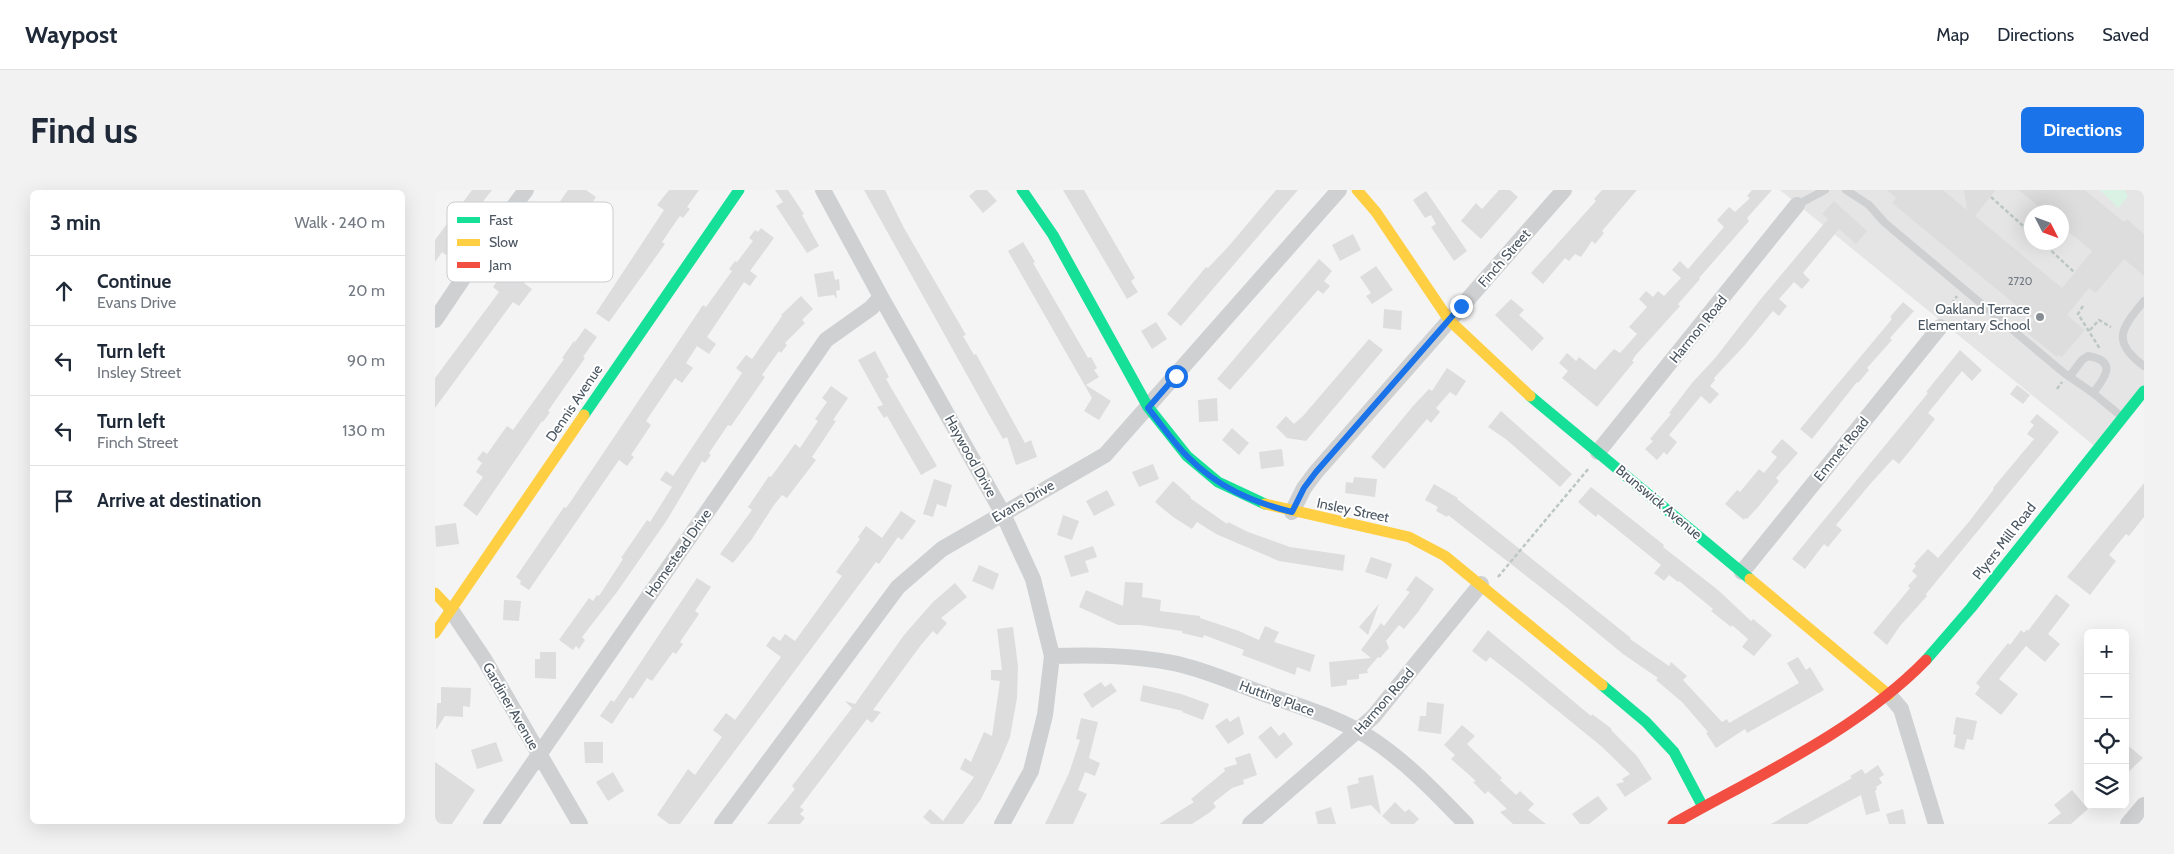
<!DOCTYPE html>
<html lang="en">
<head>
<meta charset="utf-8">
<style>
  body { margin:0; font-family:Cabin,sans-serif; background:#f2f2f3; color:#1f2937 }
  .controls { position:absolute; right:15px; bottom:15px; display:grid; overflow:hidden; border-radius:8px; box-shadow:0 5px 20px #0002 }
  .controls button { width:45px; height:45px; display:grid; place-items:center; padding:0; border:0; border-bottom:1px solid #e0e1e3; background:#fff; color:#1f2937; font:25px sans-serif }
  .compass { position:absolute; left:1589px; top:15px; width:45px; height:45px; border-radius:50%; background:#fff; box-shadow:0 5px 20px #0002; rotate:132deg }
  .stop { position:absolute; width:15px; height:15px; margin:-11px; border:4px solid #1a73e8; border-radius:50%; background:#fff }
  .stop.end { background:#1a73e8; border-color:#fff; box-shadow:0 1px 5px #0008 }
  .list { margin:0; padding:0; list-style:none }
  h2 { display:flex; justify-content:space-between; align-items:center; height:65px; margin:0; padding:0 20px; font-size:21px }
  h2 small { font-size:16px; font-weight:400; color:#747a83 }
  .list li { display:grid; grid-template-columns:32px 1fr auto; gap:15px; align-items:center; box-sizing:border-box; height:70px; padding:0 20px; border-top:1px solid #e0e1e3 }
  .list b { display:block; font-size:19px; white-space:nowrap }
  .list p { margin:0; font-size:16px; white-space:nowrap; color:#747a83 }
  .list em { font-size:16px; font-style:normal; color:#747a83 }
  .icon { flex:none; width:28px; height:28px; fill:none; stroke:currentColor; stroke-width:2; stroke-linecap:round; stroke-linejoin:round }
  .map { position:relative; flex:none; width:1709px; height:634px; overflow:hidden; border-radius:8px }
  header { display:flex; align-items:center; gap:30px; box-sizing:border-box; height:70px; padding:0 25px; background:#fff; border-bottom:1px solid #e0e1e3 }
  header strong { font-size:24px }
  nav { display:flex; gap:28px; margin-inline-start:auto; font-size:18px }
  .intro { display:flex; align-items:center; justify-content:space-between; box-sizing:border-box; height:120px; padding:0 30px }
  h1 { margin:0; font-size:35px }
  .button { padding:12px 22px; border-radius:8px; background:#1a73e8; color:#fff; font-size:18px; font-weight:700 }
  main { display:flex; gap:30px; padding:0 30px }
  aside { flex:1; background:#fff; border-radius:8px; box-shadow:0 5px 20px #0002 }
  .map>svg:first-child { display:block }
  .education { fill:#e6e5e6; fill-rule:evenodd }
  .green { fill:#d9f2e3 }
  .building { fill:#ddddde }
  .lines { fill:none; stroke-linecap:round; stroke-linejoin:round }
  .path { stroke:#bcc7c4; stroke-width:2.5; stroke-dasharray:4 2.5; stroke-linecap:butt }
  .lane { stroke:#ced0d2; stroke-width:8 }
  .street { stroke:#ced0d2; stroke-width:16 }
  .fast { stroke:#16e098; stroke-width:11 }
  .slow { stroke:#ffcf43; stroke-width:11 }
  .jam { stroke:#f24e42; stroke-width:11 }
  .route { stroke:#1a73e8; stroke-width:6 }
  .poi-dot { fill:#868d94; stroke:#fff; stroke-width:2 }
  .labels { text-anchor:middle; stroke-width:4; stroke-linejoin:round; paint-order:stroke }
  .number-label { font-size:11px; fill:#707881 }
  .street-label { font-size:14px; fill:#4a5661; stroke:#fff }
  .poi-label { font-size:14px; fill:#4a5661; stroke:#fff; text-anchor:end }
  .key { fill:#fff; stroke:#c9ccd0; stroke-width:1 }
  .key-label { font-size:14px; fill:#4a5661 }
</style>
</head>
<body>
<header>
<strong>Waypost</strong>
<nav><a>Map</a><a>Directions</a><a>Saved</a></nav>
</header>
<div class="intro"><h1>Find us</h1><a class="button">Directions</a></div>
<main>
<aside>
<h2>3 min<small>Walk · 240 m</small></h2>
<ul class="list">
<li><svg class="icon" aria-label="ahead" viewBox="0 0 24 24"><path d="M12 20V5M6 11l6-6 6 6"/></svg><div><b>Continue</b><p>Evans Drive</p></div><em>20 m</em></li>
<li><svg class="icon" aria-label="left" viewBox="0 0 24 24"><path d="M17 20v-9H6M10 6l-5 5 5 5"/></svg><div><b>Turn left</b><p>Insley Street</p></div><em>90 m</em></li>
<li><svg class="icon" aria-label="left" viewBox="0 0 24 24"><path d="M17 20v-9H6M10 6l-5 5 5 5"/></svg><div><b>Turn left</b><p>Finch Street</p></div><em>130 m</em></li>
<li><svg class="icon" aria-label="arrive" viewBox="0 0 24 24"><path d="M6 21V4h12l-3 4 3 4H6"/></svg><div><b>Arrive at destination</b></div></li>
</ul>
</aside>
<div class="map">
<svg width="1709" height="634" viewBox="0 0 1709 634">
  <rect width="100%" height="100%" fill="#f4f4f4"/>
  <path class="education" d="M 1345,0 L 1709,0 L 1709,201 L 1662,258 ZM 1596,22 L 1626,22 L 1626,52 L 1596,52 Z"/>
  <path class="green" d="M 1665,0 L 1690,0 L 1693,7 L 1683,18 Z"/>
  <path class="building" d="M 37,0 L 57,0 L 40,22 L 43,24 L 11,65 L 7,62 L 0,72 L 0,50 Z
    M 133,0 L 151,0 L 161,7 L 154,17 L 148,12 L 106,68 L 114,73 L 107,82 L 101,77 L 89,93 L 97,99 L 84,116 L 78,112 L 0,218 L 0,188 L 64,102 L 58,97 L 70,80 L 75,83 Z
    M 234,0 L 264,0 L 252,17 L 255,19 L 248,28 L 245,26 L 242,30 L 227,52 L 230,54 L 174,132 L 161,123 L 229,20 L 222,15 Z
    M 340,0 L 353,0 L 369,24 L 367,25 L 384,56 L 372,63 L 341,16 L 348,12 Z
    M 429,0 L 450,0 L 469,38 L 531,145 L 528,146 L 539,165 L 541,164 L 590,253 L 596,250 L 602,267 L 581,275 L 572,247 L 568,249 L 552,221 Z
    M 541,0 L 552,0 L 562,11 L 548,23 L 534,6 Z
    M 628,0 L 649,0 L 700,88 L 696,91 L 703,102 L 692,109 Z
    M 841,0 L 863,0 L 746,136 L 732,124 L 771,77 L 773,78 L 793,57 Z
    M 1064,0 L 1075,0 L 1083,7 L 1046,49 L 1026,31 L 1041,13 L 1047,19 Z
    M 1167,0 L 1202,0 L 1167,41 L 1169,43 L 1160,54 L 1157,51 L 1146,67 L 1140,64 L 1134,71 L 1130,68 L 1108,94 L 1096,83 L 1161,11 L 1159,9 Z
    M 1317,0 L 1337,0 L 1312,28 L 1314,31 L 1264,88 L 1265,89 L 1243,114 L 1245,116 L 1200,166 L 1197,171 L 1199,172 L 1162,217 L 1127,188 L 1133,181 L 1124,173 L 1132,163 L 1141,171 L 1144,167 L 1160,180 L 1179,159 L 1185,163 L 1202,144 L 1194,137 L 1212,117 L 1204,109 L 1211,101 L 1218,107 L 1223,101 L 1229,106 L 1246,88 L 1237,80 L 1245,71 L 1253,79 L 1289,37 L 1282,30 L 1294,17 L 1300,22 L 1315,8 L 1312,6 Z
    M 1452,0 L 1508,0 L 1532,20 L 1529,0 L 1561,0 L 1540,26 L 1627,98 L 1657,61 L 1626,36 L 1626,22 L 1611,22 L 1583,0 L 1650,0 L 1689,32 L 1692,29 L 1709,44 L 1709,86 L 1689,69 L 1661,103 L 1654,98 L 1632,125 L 1650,140 L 1627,167 L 1624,165 L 1622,167 L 1592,143 L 1595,140 L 1592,138 L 1599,130 L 1457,13 L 1461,8 Z
    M 991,1 L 1032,61 L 1019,71 L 996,37 L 1001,34 L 996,25 L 990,28 L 978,10 Z
    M 1399,11 L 1432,41 L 1421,54 L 1404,39 L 1368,83 L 1375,90 L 1367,99 L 1359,92 L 1344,109 L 1352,116 L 1344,126 L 1338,121 L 1309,156 L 1279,188 L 1280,190 L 1275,196 L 1284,204 L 1275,214 L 1266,206 L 1234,245 L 1242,252 L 1232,265 L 1229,262 L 1222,270 L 1210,259 L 1218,251 L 1215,249 L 1236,224 L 1234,223 L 1257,193 L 1281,167 L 1325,110 L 1393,29 L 1387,24 Z
    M 326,38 L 339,48 L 315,81 L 322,86 L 315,96 L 309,92 L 272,147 L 281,154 L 274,164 L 262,156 L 251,173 L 258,178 L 247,193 L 240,188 L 211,231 L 216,235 L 196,265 L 199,267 L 192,276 L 184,270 L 94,400 L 85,394 L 86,391 L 81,387 L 129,317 L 131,318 L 136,311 L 268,115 L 271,117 L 297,81 L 294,79 L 300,71 L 302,72 L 318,51 L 314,48 L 320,40 L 323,42 Z
    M 918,44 L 926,60 L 905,71 L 897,55 Z
    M 588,52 L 600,72 L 598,73 L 653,168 L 656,167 L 662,178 L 659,180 L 664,187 L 651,195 L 676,211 L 664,230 L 649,221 L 657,208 L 573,61 Z
    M 884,69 L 897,81 L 889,91 L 895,96 L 888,104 L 883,100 L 795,200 L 782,189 Z
    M 941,76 L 958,100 L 937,114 L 931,106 L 936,103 L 925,87 Z
    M 398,81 L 400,90 L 404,89 L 405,100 L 401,101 L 402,109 L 399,105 L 383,107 L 379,84 Z
    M 366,106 L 378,119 L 367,130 L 370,133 L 350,153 L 352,155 L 346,163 L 344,161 L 327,185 L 330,187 L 296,236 L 293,235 L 274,263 L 276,265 L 270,273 L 267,271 L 232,330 L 182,402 L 147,447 L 150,450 L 144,459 L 141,456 L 138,460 L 124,450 L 154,408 L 158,411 L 162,405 L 164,406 L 188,369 L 186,368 L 212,330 L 215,332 L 237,297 L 225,290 L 231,281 L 238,286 L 307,183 L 301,178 L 311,165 L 317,169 L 347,126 L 346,125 Z
    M 1076,109 L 1089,120 L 1084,125 L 1109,148 L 1097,161 L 1060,125 Z
    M 1468,112 L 1479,121 L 1455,148 L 1457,150 L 1432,178 L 1434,180 L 1423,193 L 1422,192 L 1377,249 L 1365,239 L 1457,129 L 1455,127 Z
    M 949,119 L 967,121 L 966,140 L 948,138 Z
    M 721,132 L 732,149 L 717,159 L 706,141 Z
    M 150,138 L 162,147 L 148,167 L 150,168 L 113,221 L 115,222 L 108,232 L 107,231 L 42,326 L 28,315 L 48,287 L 41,282 L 47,273 L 42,269 L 48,261 L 52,264 L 72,236 L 78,240 L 129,169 L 127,168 L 139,151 L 140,152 Z
    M 934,149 L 948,160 L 871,251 L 852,248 L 841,237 L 851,226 L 859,234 L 868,226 Z
    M 1525,160 L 1547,180 L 1537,191 L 1527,181 L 1493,223 L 1500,229 L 1478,257 L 1464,274 L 1458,269 L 1436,293 L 1401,335 L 1407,340 L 1393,357 L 1389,354 L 1370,379 L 1357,369 L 1493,203 L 1491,202 Z
    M 440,161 L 454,187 L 451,189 L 502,276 L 486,285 L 452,226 L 449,228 L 442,217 L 448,215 L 423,170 Z
    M 1012,178 L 1031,191 L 1021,206 L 1015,202 L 1001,218 L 1005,222 L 996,233 L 992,229 L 949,279 L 936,267 L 978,216 L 994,199 L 997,201 Z
    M 1582,195 L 1595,205 L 1588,214 L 1575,204 Z
    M 396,196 L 413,208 L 398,230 L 401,231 L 377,267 L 381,270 L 352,308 L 347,305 L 339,315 L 317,349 L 298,373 L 285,364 L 317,320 L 313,317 L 334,286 L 336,287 L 360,254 L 365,258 L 383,231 L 380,229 L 392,212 L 387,208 Z
    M 782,208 L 783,231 L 764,232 L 763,210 Z
    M 1066,221 L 1137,284 L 1125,297 L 1072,250 L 1053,237 Z
    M 1602,224 L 1624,242 L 1491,404 L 1492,406 L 1465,436 L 1452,455 L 1438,443 L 1475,398 L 1473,396 L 1482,386 L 1477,381 L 1481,376 L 1479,374 L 1493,359 L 1503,368 L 1533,333 L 1559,299 L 1558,298 L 1599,249 L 1592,244 L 1599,235 L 1595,232 Z
    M 797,238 L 814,253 L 804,265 L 787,250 Z
    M 1347,249 L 1363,263 L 1341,288 L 1344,291 L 1323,317 L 1312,329 L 1310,328 L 1309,330 L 1290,314 L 1302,300 L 1305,302 L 1324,279 L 1329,283 L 1342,267 L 1336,262 Z
    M 847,259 L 849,276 L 826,279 L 824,262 Z
    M 718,274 L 724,289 L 704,297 L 697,282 Z
    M 919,287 L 942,289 L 940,307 L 910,303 L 911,292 L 918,293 Z
    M 499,289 L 517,295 L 511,317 L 502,314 L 498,327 L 488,324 Z
    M 738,291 L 756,307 L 755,308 L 792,334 L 793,332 L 813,342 L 855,357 L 910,365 L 908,381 L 844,371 L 781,344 L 762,332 L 757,339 L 738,327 L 720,312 Z
    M 1709,293 L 1709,327 L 1694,346 L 1691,344 L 1674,365 L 1681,371 L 1655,405 L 1632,387 Z
    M 999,294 L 1023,308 L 1022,309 L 1196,448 L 1195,449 L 1234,476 L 1236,472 L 1252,486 L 1248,490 L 1287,532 L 1292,529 L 1294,533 L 1364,493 L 1352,473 L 1363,467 L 1371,480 L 1375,477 L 1389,500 L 1312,543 L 1310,539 L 1281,558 L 1271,543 L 1273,542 L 1247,512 L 1221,490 L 1223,488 L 1188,464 L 1131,417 L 1013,325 L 1012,327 L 1001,321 L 1003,317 L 990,310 Z
    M 1156,297 L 1229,355 L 1228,357 L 1283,400 L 1316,431 L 1318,429 L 1337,445 L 1319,466 L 1307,457 L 1313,449 L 1297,435 L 1296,437 L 1276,421 L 1278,419 L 1244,391 L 1243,392 L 1234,385 L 1229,391 L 1219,383 L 1226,375 L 1163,324 L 1161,327 L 1143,312 Z
    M 672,300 L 680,315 L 659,326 L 651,311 Z
    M 466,321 L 481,331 L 467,350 L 463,347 L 444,374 L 441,372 L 245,634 L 234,634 L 222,625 L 253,579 L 260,585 L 287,547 L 278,540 L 291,523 L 300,530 L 346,467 L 331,456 L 338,446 L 345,451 L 350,444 L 360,451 L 407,386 L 401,382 L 425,349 L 423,347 L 431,336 L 447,348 Z
    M 628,325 L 644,331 L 637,350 L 622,345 Z
    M 21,333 L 24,354 L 1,357 L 0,336 Z
    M 658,356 L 662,367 L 650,371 L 654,382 L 636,387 L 629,366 Z
    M 936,367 L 957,374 L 952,389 L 930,382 Z
    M 544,375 L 564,384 L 558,400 L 537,391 Z
    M 981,386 L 999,399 L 983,422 L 969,439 L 964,435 L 951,451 L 954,458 L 945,468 L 943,467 L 932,480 L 933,483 L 924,484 L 924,489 L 912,490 L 912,495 L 896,497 L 894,472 L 936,468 L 926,460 L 946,433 L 949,436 L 975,402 L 971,400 Z
    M 262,388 L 276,397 L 260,421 L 264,424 L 245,452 L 248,454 L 241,464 L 238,462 L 217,491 L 212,488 L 198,509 L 195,507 L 177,534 L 165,526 L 176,510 L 179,512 Z
    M 690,392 L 708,393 L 707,407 L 726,410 L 725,421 L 765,426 L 765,428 L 804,441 L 824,450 L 830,436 L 844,442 L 839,452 L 880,465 L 875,482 L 862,477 L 860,485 L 807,465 L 809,460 L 769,445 L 768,448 L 747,443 L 747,441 L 705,435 L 683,435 L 644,417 L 651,400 L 688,416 Z
    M 520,393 L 532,407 L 506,428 L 512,433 L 502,445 L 498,441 L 486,455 L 438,520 L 446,522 L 437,533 L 432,529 L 365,617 L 369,620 L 365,624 L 370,628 L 365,634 L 332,634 L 360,599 L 357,596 L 417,518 L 410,511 L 420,514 L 469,445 L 498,412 Z
    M 1621,404 L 1635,415 L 1613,444 L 1625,454 L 1610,472 L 1591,456 L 1564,489 L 1583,504 L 1566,525 L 1540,504 L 1545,497 L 1541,493 L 1573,453 L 1575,455 L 1586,440 L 1589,443 L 1592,439 L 1593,441 Z
    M 69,410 L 86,411 L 84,431 L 68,430 Z
    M 944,414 L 933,445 L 924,437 Z
    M 578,437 L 583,476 L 582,508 L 575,547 L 565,571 L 546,609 L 528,634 L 496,634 L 488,627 L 495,619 L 508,631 L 539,587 L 525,579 L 530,568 L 536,572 L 549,542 L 557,546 L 565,491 L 556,490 L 556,480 L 567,480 L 562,439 Z
    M 1053,440 L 1156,526 L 1157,524 L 1177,539 L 1176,540 L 1202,566 L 1217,589 L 1190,607 L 1181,594 L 1189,592 L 1187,589 L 1195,584 L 1166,556 L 1091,495 L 1055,467 L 1051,472 L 1037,461 Z
    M 105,462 L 121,462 L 121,489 L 100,488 L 100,469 L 105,469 Z
    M 666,492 L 670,497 L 676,493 L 682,501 L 657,518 L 648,504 Z
    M 708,495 L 746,504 L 774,514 L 768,530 L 747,522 L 748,521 L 705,511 Z
    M 6,497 L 36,498 L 35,517 L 28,516 L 28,527 L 10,526 L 1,540 L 2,513 L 6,513 Z
    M 992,512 L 1009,514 L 1006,544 L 983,541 L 985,526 L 991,526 Z
    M 804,526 L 809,544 L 793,554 L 780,536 L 792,528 L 795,532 Z
    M 1521,527 L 1542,531 L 1538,550 L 1532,549 L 1529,560 L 1519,557 L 1521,545 L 1518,544 Z
    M 646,528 L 663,532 L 654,568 L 665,573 L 660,586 L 650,582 L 643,600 L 652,604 L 638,634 L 610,634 L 634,583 L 645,550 L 641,549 Z
    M 1027,535 L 1040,546 L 1032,554 L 1067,588 L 1065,590 L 1081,605 L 1085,601 L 1099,614 L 1093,620 L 1111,634 L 1078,634 L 1065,622 L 1072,619 L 1053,601 L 1050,604 L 1038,592 L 1041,591 L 1016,569 L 1020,565 L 1009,555 Z
    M 836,536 L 844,546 L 849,542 L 858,554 L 841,569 L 823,547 Z
    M 61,552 L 68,571 L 42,579 L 36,560 Z
    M 149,552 L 168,552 L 168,573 L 150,573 Z
    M 1690,553 L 1708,568 L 1690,585 Z
    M 815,563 L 822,585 L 808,590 L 809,594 L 797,598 L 778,613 L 781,617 L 774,623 L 757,634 L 724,634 L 759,612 L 756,609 L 790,581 L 789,578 L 802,574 L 800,568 Z
    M 0,572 L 40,600 L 17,634 L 5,634 L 0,631 Z
    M 1443,575 L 1449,585 L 1444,588 L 1447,593 L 1441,597 L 1442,599 L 1440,601 L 1445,621 L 1431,625 L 1426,605 L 1372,634 L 1336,634 L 1417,588 L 1415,586 L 1427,579 L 1430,584 Z
    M 178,582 L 189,601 L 173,611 L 161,592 Z
    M 938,585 L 946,625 L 936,615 L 916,619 L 912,596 L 924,593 L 923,588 Z
    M 1637,600 L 1653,619 L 1636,634 L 1612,634 L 1626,623 L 1619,615 Z
    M 1163,606 L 1173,619 L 1154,634 L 1145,634 L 1137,624 Z
    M 960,612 L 970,622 L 974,619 L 984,629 L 979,634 L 956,634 L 947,626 Z
    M 896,617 L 901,634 L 883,634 L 880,622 Z
    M 1468,619 L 1471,634 L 1454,634 L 1451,624 Z"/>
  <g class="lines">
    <path class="path" d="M 1556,7 L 1596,43
      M 1605,22 L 1608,20
      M 1592,39 L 1596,33
      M 1607,52 L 1640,83
      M 1648,116 L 1643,124 L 1665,159
      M 1509,124 L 1522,106
      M 1655,140 L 1664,130 L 1676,137
      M 1622,199 L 1627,192
      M 1063,387 L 1154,278"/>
    <path class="lane" d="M 1411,0 L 1434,15 L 1450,33 L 1629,183 L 1658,203 L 1686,226
      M 1362,15 L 1390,0
      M 1709,111 C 1687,138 1675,151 1709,176
      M 1635,186 L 1647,170 L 1653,166 C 1683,171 1670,188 1658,203"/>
    <path class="street" d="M 388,0 L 446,107 L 567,322 L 598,389 L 617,466 L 610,525 L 596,581 L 567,634
      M 0,130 L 56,47 L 91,0
      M 1163,262 L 1362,15
      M 857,322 L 869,298 L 881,282 L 1129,0
      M 1307,382 L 1505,137
      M 16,420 L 49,469 L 145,634
      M 617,466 C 658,465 697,465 738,473 C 773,480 805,496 838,507 C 870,518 903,528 932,546 C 970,570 1000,602 1031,634
      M 1454,505 L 1466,519 L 1501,634
      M 56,634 L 391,150 L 436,118 L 446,107
      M 287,634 L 463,397 L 507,359 L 670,265 L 904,0
      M 815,634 L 938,527 L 1046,394
      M 1693,634 L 1709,615"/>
    <path class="fast" d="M 587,0 L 618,45 L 713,217 L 752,266 L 783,292 L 830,314
      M 1095,206 L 1315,389
      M 149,225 L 304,0
      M 1491,470 L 1536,418 L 1709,201
      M 1167,495 L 1211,532 L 1239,562 L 1268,617"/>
    <path class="slow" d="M 922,0 L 941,22 L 1014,130 L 1095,206
      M 830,314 L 974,347 L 1010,366 L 1167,495
      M 1315,389 L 1454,505
      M 0,403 L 16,420
      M 0,443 L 149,225"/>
    <path class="jam" d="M 1238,634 C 1323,586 1423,540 1491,470"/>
  </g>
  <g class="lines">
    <path class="route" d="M 741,186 L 713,218 C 726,234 738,252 752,266 C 782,297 817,312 857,322 L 869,298 L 881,282 L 1026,116"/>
  </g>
  <circle class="poi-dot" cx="1605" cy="127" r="5"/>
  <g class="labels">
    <g class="number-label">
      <text x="1585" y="95">2720</text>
    </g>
    <g class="street-label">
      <text transform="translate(1069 68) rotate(-49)" y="5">Finch Street</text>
      <text transform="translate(1263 139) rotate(-51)" y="5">Harmon Road</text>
      <text transform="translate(139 213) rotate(-56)" y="5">Dennis Avenue</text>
      <text transform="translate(1406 259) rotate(-51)" y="5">Emmet Road</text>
      <text transform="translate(536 266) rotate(61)" y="5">Haywood Drive</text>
      <text transform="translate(588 311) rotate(-30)" y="5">Evans Drive</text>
      <text transform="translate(1224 312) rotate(40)" y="5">Brunswick Avenue</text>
      <text transform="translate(918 320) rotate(12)" y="5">Insley Street</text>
      <text transform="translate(1569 351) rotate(-52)" y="5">Plyers Mill Road</text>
      <text transform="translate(243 363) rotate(-55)" y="5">Homestead Drive</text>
      <text transform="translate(842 508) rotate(20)" y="5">Hutting Place</text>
      <text transform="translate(949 511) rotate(-49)" y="5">Harmon Road</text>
      <text transform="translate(76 516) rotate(60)" y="5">Gardiner Avenue</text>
    </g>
    <g class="poi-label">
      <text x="1595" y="124">Oakland Terrace<tspan x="1595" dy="16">Elementary School</tspan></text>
    </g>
  </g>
  <rect x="12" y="12" width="166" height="80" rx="8" class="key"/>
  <rect x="22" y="27" width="23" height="6" fill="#16e098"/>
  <rect x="22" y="49" width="23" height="7" fill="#ffcf43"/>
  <rect x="22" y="72" width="23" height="6" fill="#f24e42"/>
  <g class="key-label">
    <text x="54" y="35">Fast</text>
    <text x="54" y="57">Slow</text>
    <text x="54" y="80">Jam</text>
  </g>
</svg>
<div class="controls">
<button>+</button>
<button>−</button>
<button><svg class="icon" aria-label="locate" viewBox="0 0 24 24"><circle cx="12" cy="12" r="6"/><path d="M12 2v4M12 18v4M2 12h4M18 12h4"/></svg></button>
<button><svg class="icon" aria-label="layers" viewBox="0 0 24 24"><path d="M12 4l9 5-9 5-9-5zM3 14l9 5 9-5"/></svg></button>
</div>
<svg class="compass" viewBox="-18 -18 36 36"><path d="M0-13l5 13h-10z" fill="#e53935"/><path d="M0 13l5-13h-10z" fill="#747a83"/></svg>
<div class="stop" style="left:741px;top:186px"></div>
<div class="stop end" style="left:1026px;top:116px"></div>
</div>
</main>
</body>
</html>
